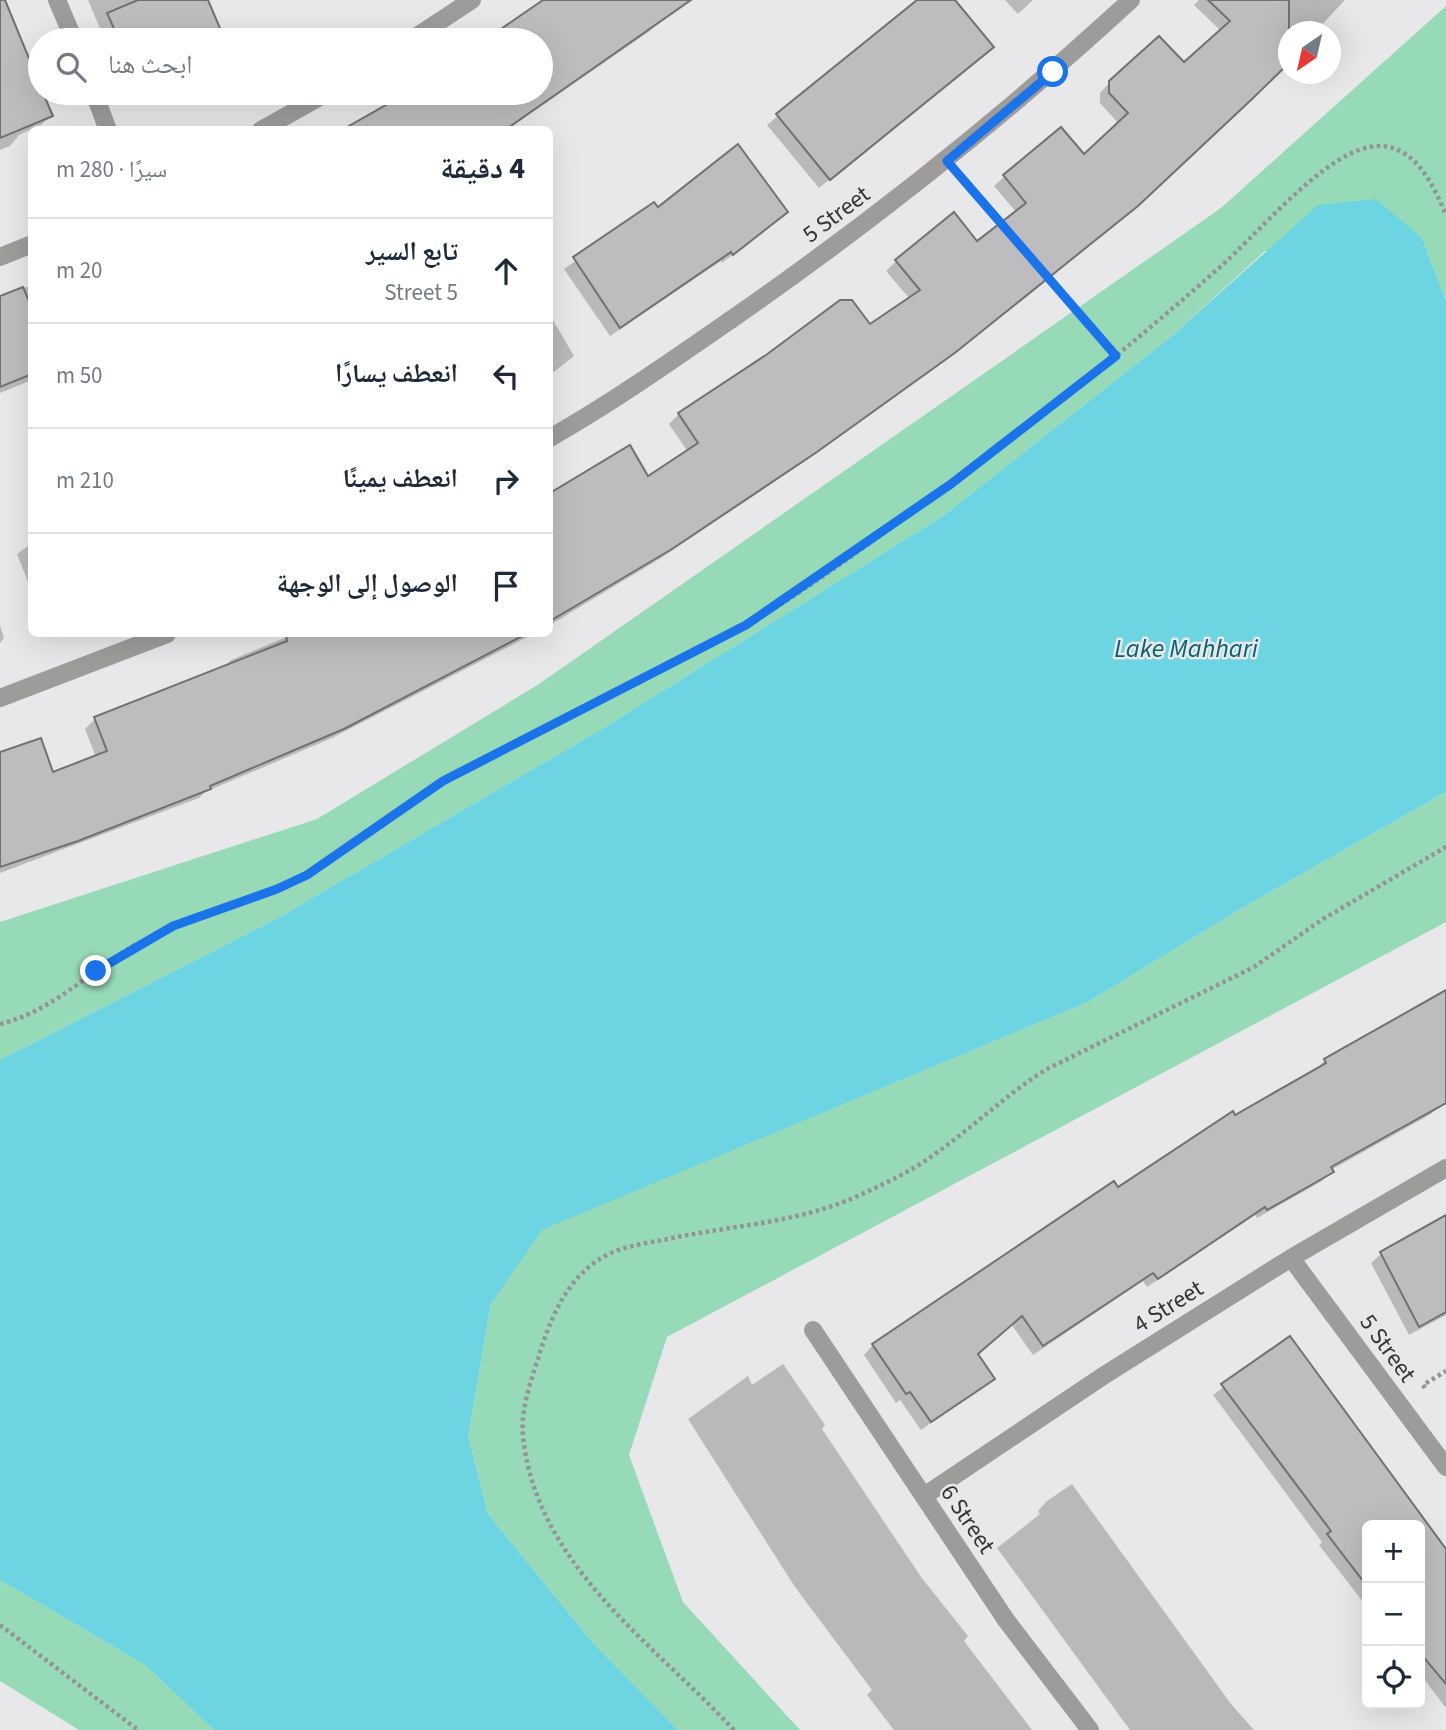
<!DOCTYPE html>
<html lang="ar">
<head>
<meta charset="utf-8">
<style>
  body { margin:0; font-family:"Source Sans 3","Noto Naskh Arabic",sans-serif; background:#f2f2f3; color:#1f2937; direction:rtl }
  .controls { position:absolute; right:21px; bottom:21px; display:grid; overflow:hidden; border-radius:10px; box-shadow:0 7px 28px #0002 }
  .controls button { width:63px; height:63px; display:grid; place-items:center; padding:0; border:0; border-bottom:2px solid #e0e1e3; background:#fff; color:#1f2937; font:35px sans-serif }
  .compass { position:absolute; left:1278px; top:21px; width:63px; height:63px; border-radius:50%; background:#fff; box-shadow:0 7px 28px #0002; rotate:214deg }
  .stop { position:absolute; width:21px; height:21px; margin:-16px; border:5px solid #1a73e8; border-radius:50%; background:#fff }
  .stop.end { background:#1a73e8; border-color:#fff; box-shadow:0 2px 7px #0008 }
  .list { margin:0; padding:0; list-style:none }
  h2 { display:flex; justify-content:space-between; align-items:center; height:91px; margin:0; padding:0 28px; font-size:30px }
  h2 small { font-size:23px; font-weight:400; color:#747a83 }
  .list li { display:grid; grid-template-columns:46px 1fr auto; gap:21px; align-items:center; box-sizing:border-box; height:105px; padding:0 28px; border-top:2px solid #e0e1e3 }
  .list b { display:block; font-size:26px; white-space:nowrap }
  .list p { margin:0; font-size:23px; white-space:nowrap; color:#747a83 }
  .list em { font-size:23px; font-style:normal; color:#747a83 }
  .icon { flex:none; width:38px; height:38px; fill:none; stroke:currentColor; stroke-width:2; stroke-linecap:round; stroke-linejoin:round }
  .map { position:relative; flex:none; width:1446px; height:1730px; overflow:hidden; direction:ltr }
  .search { position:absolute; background:#fff; box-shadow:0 7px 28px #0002; left:28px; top:28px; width:525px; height:77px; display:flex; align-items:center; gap:18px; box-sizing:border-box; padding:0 24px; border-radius:38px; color:#747a83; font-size:26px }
  .panel { position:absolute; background:#fff; box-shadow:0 7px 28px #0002; left:28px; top:126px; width:525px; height:511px; border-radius:10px; direction:rtl }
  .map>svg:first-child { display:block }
  .green { fill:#97dab8 }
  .water { fill:#6dd4e2 }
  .shadow { fill:#0003 }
  .building { fill:#bdbdc0; stroke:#717173; stroke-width:2 }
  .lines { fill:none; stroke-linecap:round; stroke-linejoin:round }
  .path { stroke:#949496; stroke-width:4.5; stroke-dasharray:3.5 3.5; stroke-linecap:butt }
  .street { stroke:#9d9c9b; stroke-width:18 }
  .route { stroke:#1a73e8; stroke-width:9 }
  .labels { text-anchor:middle; stroke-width:5; stroke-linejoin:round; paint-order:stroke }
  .street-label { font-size:24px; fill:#343435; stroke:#e8e8eb }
  .water-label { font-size:26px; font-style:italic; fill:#06636d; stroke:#e8e8eb }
</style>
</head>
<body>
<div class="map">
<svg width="1446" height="1730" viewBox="0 0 1446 1730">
  <rect width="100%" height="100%" fill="#e8e8eb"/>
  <path class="green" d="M 1446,6 L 1446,301 L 1422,238 L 1265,251 L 1172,336 L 943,516 L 600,730 L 278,918 L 0,1060 L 0,922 L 317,819 L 539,684 L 1221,208 Z
    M 1446,792 L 1446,922 L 667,1337 L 629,1455 L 683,1602 L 800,1730 L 678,1730 L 593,1643 L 488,1514 L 468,1436 L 491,1304 L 541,1230 L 1088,1002 L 1242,908 Z
    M 0,1580 L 145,1665 L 214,1730 L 79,1730 L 0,1681 Z"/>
  <path class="water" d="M 1376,199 L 1422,238 L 1446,301 L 1446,792 L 1242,908 L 1088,1002 L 542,1230 L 491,1304 L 468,1436 L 488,1514 L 593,1643 L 678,1730 L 214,1730 L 145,1665 L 0,1580 L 0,1060 L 278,918 L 600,730 L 943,516 L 1172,336 L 1318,205 Z"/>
  <path class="shadow" d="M 0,0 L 4,0 L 51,116 L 41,125 L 19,135 L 10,146 L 0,150 Z
    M 88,0 L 206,0 L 223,40 L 105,40 Z
    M 545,0 L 688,0 L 647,33 L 507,130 L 346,130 L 410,93 L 541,93 L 541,40 L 488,40 Z
    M 920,0 L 953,0 L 982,56 L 819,188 L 767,125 Z
    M 1005,0 L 1033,0 L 1018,14 Z
    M 1199,0 L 1345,0 L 1315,32 L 1288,32 L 1125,216 L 944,362 L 805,461 L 661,558 L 550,625 L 550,538 L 688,452 L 669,424 L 679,414 L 869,326 L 910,299 L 886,271 L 896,261 L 977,243 L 1017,213 L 994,186 L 1004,177 L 1061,129 L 1084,157 L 1119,124 L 1100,103 L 1100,93 L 1110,82 L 1184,64 L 1221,31 L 1194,5 Z
    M 654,205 L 657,210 L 786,212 L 722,263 L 721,261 L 610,336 L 564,269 Z
    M 32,285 L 32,380 L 0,393 L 0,297 Z
    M 550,315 L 574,356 L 550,375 Z
    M 32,543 L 32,592 L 17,554 Z
    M 0,625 L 4,638 L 0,643 Z
    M 294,634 L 533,634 L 332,738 L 205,792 L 199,798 L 0,873 L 0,754 L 52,775 L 96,757 L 85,729 L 95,719 L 222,669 L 231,660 Z
    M 1446,990 L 1446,1062 L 1441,1104 L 1431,1114 L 1331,1170 L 1322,1181 L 1257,1218 L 1255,1215 L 1147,1287 L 1143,1281 L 1033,1355 L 1011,1324 L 976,1355 L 992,1379 L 921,1430 L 900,1400 L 896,1403 L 864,1355 L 873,1345 L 1118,1189 L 1315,1070 L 1325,1060 Z
    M 1446,1217 L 1446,1315 L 1409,1335 L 1371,1263 L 1381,1254 Z
    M 1290,1338 L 1446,1551 L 1446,1708 L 1420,1674 L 1420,1525 L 1367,1525 L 1367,1607 L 1319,1545 L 1322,1542 L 1213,1395 Z
    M 783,1364 L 825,1425 L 822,1429 L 921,1577 L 968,1636 L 964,1641 L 1032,1730 L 894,1730 L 867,1695 L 872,1690 L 795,1587 L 688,1419 L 748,1376 L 752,1385 Z
    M 1072,1484 L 1231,1704 L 1254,1730 L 1130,1730 L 997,1548 L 1040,1514 L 1038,1511 L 1047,1501 Z"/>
  <path class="building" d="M 0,0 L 5,0 L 40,85 L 40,93 L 43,93 L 53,116 L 0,138 Z
    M 138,0 L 208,0 L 225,40 L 119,40 L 107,13 Z
    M 543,0 L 691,0 L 505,130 L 342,130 L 407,93 L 541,93 L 541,40 L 485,40 Z
    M 917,0 L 955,0 L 994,47 L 830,180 L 776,114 Z
    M 1208,0 L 1289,0 L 1289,63 L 1251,100 L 1138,206 L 956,352 L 817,452 L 672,549 L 550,621 L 550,493 L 630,445 L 648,476 L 698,443 L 678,413 L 766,355 L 840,300 L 852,300 L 870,324 L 920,290 L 895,260 L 954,212 L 977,241 L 1026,203 L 1003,175 L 1061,127 L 1084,154 L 1128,113 L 1109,93 L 1109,81 L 1131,61 L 1159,36 L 1184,62 L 1230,21 Z
    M 738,144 L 788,212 L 733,255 L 731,252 L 620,328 L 573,257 L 654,202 L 658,207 Z
    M 23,287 L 32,308 L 32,374 L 0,387 L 0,296 Z
    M 286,634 L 526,634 L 344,729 L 210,786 L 211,789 L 78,841 L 0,867 L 0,752 L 41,738 L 53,772 L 107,751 L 94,717 L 287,641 Z
    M 1446,990 L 1446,1103 L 1331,1167 L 1334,1172 L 1267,1210 L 1265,1207 L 1158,1279 L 1153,1273 L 1043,1346 L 1022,1316 L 978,1354 L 995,1379 L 931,1422 L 910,1392 L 906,1394 L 872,1344 L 1114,1181 L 1118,1187 L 1233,1111 L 1235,1115 L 1326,1063 L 1324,1059 Z
    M 1446,1215 L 1446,1312 L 1419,1327 L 1380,1252 Z
    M 1290,1336 L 1446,1549 L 1446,1684 L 1420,1653 L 1420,1525 L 1367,1525 L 1367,1586 L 1327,1534 L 1331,1531 L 1221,1384 Z"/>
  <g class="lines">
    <path class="path" d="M 963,179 L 1116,356
      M 0,1024 C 54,1011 89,971 135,945 C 190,914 252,905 306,875 C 355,849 396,809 444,781 C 529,730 622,691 710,645 C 794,602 875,539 951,483 C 1044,416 1133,344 1219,268 C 1256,235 1314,166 1359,150 C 1408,132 1431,179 1446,215
      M 1425,1388 L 1423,1385 L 1446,1371
      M 0,1625 L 138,1730
      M 734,1730 C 653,1643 537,1566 523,1437 C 520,1407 533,1376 541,1349 C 554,1309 572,1271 611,1253 C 627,1246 646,1243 663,1240 C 725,1226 791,1224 851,1199 C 880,1186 909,1173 935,1154 C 973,1127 1006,1095 1045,1070 L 1254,967 L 1323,919 L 1446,847"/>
    <path class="street" d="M 57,0 L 74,40
      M 411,40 L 472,0
      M 94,93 L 108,130
      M 261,130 L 327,93
      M 0,257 L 32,244
      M 550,438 C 613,402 673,360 732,319 C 873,221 1005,116 1131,0
      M 0,698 L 167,634
      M 1291,1258 L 1446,1467
      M 813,1330 L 1006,1620 L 1090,1730
      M 924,1496 L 1106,1374 L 1291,1258 L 1446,1168"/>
  </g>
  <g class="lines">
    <path class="route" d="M 96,971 L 173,926 L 277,889 L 307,875 L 443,781 L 746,625 L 951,484 L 1116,356 L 947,161 L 1053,72"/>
  </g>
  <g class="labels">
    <g class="street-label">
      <text transform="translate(836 214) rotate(-37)" y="8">5 Street</text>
      <text transform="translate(1168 1306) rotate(-32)" y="8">4 Street</text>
      <text transform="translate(1388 1348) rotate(54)" y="8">5 Street</text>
      <text transform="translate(968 1519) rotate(56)" y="8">6 Street</text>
    </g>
    <g class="water-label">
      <text x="1186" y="657">Lake Mahhari</text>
    </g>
  </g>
</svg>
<div class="controls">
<button>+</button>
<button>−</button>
<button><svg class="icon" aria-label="locate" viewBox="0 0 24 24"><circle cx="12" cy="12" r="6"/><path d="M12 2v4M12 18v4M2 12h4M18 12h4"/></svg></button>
</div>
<svg class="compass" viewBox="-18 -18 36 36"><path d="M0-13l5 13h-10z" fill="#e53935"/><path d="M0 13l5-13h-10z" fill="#747a83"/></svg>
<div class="stop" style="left:1053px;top:72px"></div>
<div class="stop end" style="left:96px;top:971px"></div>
<div class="search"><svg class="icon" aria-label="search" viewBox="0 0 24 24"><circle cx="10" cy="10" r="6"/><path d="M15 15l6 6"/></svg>ابحث هنا</div>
<section class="panel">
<h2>4 دقيقة<small>سيرًا · 280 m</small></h2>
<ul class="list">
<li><svg class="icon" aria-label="ahead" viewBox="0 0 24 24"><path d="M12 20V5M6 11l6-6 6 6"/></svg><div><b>تابع السير</b><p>5 Street</p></div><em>20 m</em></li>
<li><svg class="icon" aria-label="left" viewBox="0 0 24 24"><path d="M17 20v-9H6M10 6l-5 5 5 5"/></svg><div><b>انعطف يسارًا</b></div><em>50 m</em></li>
<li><svg class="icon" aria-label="right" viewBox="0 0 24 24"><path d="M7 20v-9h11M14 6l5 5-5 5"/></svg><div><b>انعطف يمينًا</b></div><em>210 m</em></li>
<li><svg class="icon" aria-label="arrive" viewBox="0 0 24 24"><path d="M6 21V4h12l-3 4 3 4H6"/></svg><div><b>الوصول إلى الوجهة</b></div></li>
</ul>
</section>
</div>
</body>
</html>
